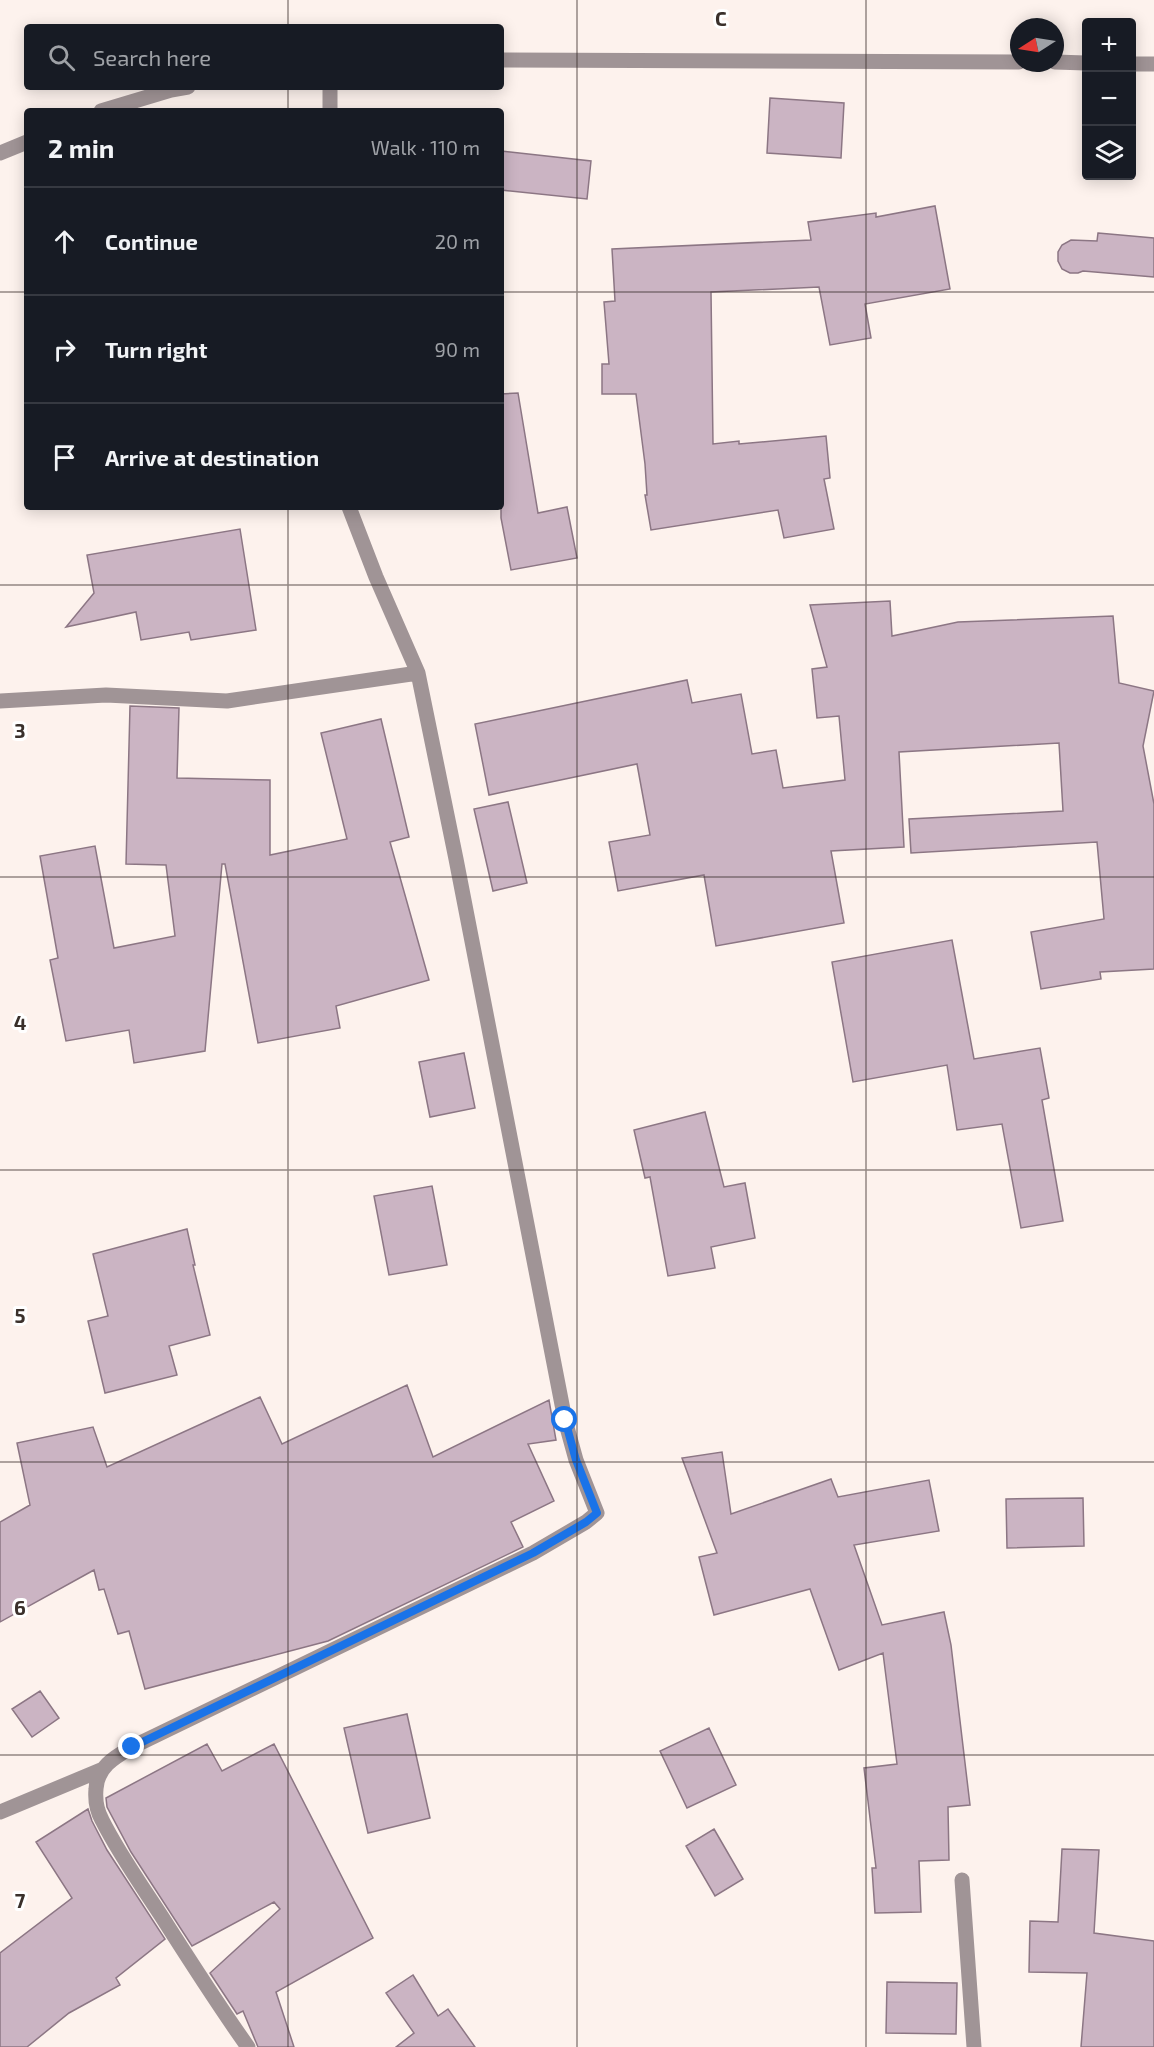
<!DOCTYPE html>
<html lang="en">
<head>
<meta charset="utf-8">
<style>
  body { margin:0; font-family:"Exo 2",sans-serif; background:#242831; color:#f1f3f6 }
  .controls { position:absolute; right:18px; top:18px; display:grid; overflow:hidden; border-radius:6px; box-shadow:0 3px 15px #0003 }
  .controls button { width:54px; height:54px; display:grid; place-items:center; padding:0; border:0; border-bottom:2px solid #363941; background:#171b24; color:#f1f3f6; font:30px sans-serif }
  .compass { position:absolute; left:1010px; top:18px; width:54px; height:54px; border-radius:50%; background:#171b24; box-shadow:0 3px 15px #0003; rotate:258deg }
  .stop { position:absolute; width:18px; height:18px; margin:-14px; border:4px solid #1a73e8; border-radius:50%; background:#fff }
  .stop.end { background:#1a73e8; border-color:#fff; box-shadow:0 2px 6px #0008 }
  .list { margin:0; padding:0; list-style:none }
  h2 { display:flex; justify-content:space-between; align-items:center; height:78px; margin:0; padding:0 24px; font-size:26px }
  h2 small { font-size:20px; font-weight:400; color:#9ea1a6 }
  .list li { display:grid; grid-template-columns:39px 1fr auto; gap:18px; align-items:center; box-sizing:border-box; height:108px; padding:0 24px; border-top:2px solid #363941 }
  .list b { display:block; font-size:22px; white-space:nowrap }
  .list em { font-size:20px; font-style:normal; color:#9ea1a6 }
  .icon { flex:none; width:33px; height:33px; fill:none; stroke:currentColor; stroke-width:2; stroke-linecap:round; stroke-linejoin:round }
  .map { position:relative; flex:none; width:1154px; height:2047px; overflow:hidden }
  .search { position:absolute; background:#171b24; box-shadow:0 3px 15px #0003; left:24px; top:24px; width:480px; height:66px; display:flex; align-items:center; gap:15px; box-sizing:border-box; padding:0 21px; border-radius:6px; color:#9ea1a6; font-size:22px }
  .panel { position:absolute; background:#171b24; box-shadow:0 3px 15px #0003; left:24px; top:108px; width:480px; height:402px; border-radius:6px }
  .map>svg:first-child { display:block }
  .building { fill:#cbb4c3; stroke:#8c7684; stroke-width:1.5 }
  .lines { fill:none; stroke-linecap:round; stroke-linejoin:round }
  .minor { stroke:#a09496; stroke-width:15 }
  .route { stroke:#1a73e8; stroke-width:8 }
  .grid { fill:none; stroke:#3a302b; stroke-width:1.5; stroke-opacity:0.55 }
  .grid-label { font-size:20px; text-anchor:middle; font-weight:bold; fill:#3a302b; stroke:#fff; stroke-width:6; stroke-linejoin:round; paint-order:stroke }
</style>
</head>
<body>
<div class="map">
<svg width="1154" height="2047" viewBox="0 0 1154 2047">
  <rect width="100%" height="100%" fill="#fdf2ed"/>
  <path class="building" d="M 770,98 L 844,103 L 841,158 L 767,153 Z
    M 501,151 L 591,161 L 587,199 L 501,190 Z
    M 935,206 L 950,289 L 865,304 L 871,338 L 830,345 L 819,287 L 711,292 L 713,444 L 739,441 L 739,444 L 826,436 L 830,478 L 824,479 L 834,529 L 784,538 L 778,510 L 651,530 L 645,495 L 647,495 L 645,464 L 636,394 L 602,394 L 602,364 L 609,364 L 604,302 L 615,301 L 612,249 L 811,240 L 808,222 L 876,213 L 876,217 Z
    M 1098,233 L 1154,238 L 1154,277 L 1083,271 L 1078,273 L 1070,273 L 1062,269 L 1058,261 L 1058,252 L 1062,245 L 1071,240 L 1097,241 Z
    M 518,393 L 538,513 L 567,507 L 577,558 L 511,570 L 501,518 L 501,394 Z
    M 240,529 L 256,630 L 191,640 L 189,632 L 141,640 L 136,612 L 66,627 L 94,593 L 87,555 Z
    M 890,601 L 892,636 L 958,622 L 1113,616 L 1119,683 L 1154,691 L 1143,746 L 1154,804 L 1154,969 L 1100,972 L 1101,979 L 1041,989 L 1031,932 L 1104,919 L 1097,842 L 911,853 L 909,819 L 1063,811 L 1059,743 L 899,752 L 904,847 L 831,851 L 844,923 L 716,946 L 704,875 L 618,891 L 609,842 L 650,835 L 637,764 L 489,795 L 475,724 L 687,680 L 692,703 L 741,694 L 752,754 L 776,750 L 783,788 L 845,780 L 839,716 L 817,718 L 812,669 L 827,667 L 810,605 Z
    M 130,706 L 179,708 L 177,778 L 270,780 L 270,855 L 347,839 L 321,733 L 381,719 L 409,837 L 390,842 L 429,980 L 336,1006 L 340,1028 L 258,1043 L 225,864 L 222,864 L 205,1051 L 134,1063 L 129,1030 L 66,1041 L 50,960 L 58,958 L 40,856 L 95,846 L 114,948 L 175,936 L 166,865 L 126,864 Z
    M 508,802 L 527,883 L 493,891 L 474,809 Z
    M 952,940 L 974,1059 L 1040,1048 L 1049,1098 L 1042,1100 L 1063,1221 L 1021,1228 L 1002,1124 L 957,1130 L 947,1065 L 853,1082 L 832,962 Z
    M 464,1053 L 475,1108 L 430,1117 L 419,1062 Z
    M 705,1112 L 724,1187 L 745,1183 L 755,1238 L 711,1247 L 715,1268 L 668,1276 L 650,1177 L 645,1178 L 634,1130 Z
    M 432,1186 L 447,1265 L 389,1275 L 374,1196 Z
    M 187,1229 L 195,1265 L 193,1265 L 210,1335 L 169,1346 L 177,1375 L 105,1393 L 88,1321 L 108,1316 L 93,1254 Z
    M 407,1385 L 433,1457 L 549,1400 L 556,1440 L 528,1444 L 554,1501 L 511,1522 L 523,1547 L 328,1641 L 145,1689 L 129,1631 L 118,1634 L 104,1589 L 99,1590 L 94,1570 L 0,1622 L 0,1522 L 30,1505 L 17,1443 L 93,1427 L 107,1467 L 260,1397 L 282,1444 Z
    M 722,1452 L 731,1514 L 831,1479 L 838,1497 L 929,1480 L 939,1531 L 854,1545 L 882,1625 L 944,1612 L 951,1645 L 970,1805 L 948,1807 L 949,1860 L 919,1861 L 921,1912 L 875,1913 L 872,1868 L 876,1868 L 864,1768 L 897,1764 L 883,1653 L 839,1670 L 810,1589 L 714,1615 L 699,1557 L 717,1553 L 682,1458 Z
    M 1083,1498 L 1084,1546 L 1007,1548 L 1006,1499 Z
    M 40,1691 L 59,1718 L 32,1737 L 12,1709 Z
    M 407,1714 L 430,1818 L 368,1833 L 344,1728 Z
    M 709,1728 L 736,1785 L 687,1808 L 660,1751 Z
    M 207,1744 L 222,1771 L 274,1744 L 373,1938 L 276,1992 L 294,2047 L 258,2047 L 243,2011 L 237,2014 L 210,1973 L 280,1909 L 274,1902 L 192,1946 L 131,1852 L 107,1807 L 106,1798 Z
    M 88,1809 L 92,1821 L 107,1850 L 165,1939 L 116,1978 L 120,1985 L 69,2013 L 27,2047 L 0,2047 L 0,1953 L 72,1898 L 36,1842 Z
    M 714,1829 L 743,1879 L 715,1896 L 686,1846 Z
    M 1062,1849 L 1099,1850 L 1094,1933 L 1154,1941 L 1154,2047 L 1081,2047 L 1087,1973 L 1029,1972 L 1030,1921 L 1058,1922 Z
    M 413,1975 L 438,2016 L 448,2009 L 475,2047 L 396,2047 L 414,2033 L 386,1993 Z
    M 887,1982 L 957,1983 L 956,2034 L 886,2033 Z"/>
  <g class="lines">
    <path class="minor" d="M 501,60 L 1019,62
      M 1055,62 L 1086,63
      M 1132,64 L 1154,64
      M 101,111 L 171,90 L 188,87
      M 330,111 L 330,87
      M 0,153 L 27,142
      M 0,701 L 106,695 L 227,701 L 418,673
      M 0,1812 L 101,1770
      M 962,1880 L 974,2047
      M 248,2047 C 218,2005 190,1961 162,1917 C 142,1886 119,1854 102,1820 C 97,1811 95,1800 96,1789 C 97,1767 115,1757 132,1747 L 533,1553 L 586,1522 L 597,1513 L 576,1460 L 565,1420 L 456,859 L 418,673 L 376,577 L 349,507"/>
  </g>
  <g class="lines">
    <path class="route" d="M 132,1747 L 533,1553 L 586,1522 L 597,1513 L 576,1460 L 565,1420"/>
  </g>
  <path class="grid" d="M 288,0 L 288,27M 577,0 L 577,2047M 866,0 L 866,2047M 288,87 L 288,111M 0,292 L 27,292M 501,292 L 1154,292M 288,507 L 288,2047M 0,585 L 1154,585M 0,877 L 1154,877M 0,1170 L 1154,1170M 0,1462 L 1154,1462M 0,1755 L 1154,1755"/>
  <g class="grid-label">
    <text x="721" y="26">C</text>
    <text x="20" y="738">3</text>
    <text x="20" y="1030">4</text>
    <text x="20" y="1323">5</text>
    <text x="20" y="1615">6</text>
    <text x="20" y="1908">7</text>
  </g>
</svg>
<div class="controls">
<button>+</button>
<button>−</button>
<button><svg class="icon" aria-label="layers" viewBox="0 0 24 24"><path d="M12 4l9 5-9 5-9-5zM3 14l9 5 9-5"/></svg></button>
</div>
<svg class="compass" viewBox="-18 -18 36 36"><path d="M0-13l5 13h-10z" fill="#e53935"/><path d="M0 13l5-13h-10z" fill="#9ea1a6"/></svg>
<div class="stop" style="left:565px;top:1420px"></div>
<div class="stop end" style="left:132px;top:1747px"></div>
<div class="search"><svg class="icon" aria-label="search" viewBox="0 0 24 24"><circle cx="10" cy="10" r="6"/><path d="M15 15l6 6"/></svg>Search here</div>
<section class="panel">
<h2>2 min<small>Walk · 110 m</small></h2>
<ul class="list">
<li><svg class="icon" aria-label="ahead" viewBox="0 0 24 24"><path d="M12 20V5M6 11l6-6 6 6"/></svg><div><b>Continue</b></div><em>20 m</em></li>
<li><svg class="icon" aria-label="right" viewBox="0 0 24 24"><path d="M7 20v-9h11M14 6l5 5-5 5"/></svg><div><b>Turn right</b></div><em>90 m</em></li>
<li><svg class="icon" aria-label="arrive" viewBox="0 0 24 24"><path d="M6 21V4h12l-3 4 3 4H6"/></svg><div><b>Arrive at destination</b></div></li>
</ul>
</section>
</div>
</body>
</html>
